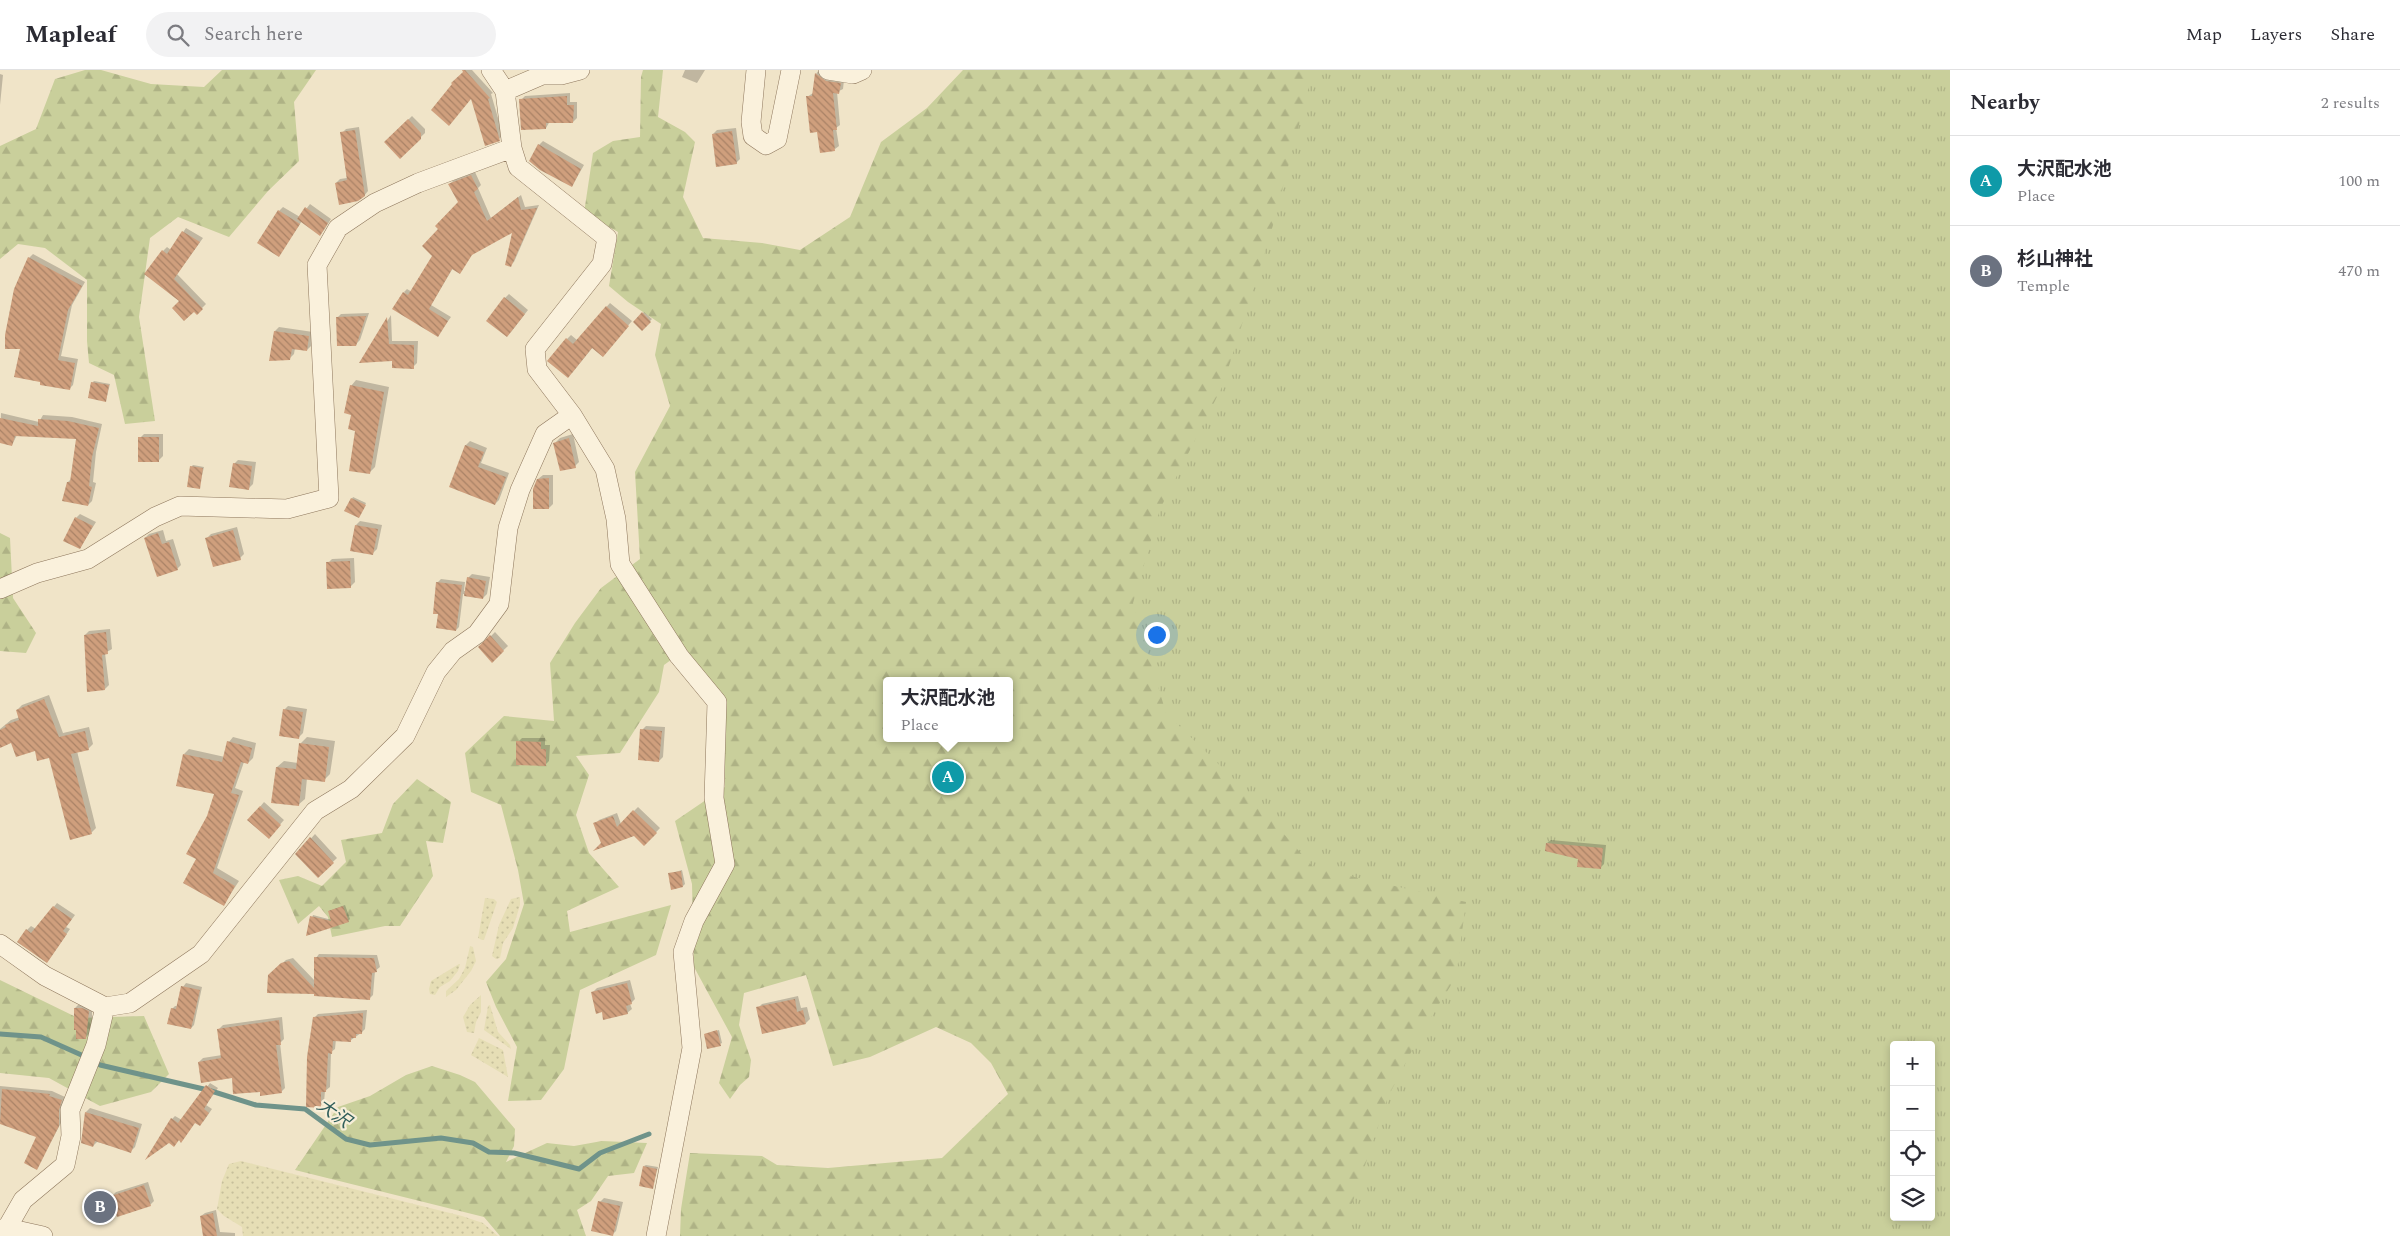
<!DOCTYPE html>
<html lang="en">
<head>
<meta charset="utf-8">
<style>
  body { margin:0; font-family:Spectral,"Noto Sans JP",serif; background:#f2f2f3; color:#2b2b33 }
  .controls { position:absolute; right:15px; bottom:15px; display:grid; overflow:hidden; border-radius:5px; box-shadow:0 2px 8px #0003 }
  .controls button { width:45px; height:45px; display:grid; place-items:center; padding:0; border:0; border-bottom:1px solid #e1e1e2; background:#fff; color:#2b2b33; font:25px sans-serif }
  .you { position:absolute; left:1156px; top:564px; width:18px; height:18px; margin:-12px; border:4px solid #fff; border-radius:50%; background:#1a73e8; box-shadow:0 0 0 8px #1a73e833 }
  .badge { display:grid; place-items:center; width:32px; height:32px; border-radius:50%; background:#9e2a2b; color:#fff; font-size:16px; font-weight:700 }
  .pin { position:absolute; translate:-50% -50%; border:2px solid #fff; box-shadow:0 1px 5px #0006 }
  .popup { position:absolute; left:883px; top:607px; width:130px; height:65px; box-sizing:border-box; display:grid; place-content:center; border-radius:5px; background:#fff; filter:drop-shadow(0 1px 4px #0005); font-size:16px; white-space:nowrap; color:#7c7c81 }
  .popup b { font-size:19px; color:#2b2b33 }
  .popup::after { content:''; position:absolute; left:50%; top:100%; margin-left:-10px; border:10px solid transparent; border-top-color:#fff }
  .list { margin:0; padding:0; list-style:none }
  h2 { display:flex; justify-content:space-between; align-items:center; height:65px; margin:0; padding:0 20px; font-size:21px }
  h2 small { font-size:16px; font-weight:400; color:#7c7c81 }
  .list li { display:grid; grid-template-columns:32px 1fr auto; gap:15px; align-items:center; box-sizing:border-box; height:90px; padding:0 20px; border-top:1px solid #e1e1e2 }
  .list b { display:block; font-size:19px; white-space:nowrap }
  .list p { margin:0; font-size:16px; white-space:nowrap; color:#7c7c81 }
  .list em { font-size:16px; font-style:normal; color:#7c7c81 }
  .icon { flex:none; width:28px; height:28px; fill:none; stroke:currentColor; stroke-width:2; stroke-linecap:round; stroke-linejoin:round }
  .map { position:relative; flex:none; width:1950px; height:1166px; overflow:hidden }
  header { display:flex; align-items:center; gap:30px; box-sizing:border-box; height:70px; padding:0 25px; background:#fff; border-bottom:1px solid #e1e1e2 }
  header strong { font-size:24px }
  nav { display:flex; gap:28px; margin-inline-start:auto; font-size:18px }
  .search { width:350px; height:45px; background:#f2f2f3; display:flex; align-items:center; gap:12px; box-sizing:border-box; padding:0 18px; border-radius:28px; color:#7c7c81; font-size:19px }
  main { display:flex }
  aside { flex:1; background:#fff }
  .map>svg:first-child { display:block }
  .farmland { fill:url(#farmland-dots) }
  .grass { fill:url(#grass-tufts); fill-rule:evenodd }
  .forest { fill:url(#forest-firs); fill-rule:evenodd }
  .shadow { fill:#0003 }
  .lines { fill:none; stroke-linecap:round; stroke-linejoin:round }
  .stream { stroke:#6f938a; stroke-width:5 }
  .building { fill:url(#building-back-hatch) }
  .minor-casing { stroke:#8d765c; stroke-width:20 }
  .minor { stroke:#faf1dc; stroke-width:19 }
  .labels { text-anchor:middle; stroke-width:4.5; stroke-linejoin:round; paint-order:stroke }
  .water-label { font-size:18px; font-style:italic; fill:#2f5d5a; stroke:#f7eed8 }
</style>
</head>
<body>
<header>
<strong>Mapleaf</strong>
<div class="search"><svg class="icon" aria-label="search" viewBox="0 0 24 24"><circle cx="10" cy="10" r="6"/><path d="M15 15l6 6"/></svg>Search here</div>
<nav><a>Map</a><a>Layers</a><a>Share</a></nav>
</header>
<main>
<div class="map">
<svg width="1950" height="1166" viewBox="0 0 1950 1166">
  <defs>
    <pattern id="farmland-dots" width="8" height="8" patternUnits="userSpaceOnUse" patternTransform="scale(1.25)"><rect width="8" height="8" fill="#e6deb5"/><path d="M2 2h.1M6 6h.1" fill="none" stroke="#c6bf9b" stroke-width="1.8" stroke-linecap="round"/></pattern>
    <pattern id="grass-tufts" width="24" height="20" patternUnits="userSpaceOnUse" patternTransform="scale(1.25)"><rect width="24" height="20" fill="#c9cf9b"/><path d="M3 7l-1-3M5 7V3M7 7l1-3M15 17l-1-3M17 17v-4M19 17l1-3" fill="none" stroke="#aeb285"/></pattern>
    <pattern id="forest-firs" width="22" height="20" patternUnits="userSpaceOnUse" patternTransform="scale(1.25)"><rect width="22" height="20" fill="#c9cf9b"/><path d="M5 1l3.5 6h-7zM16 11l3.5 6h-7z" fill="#aeb285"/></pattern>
    <pattern id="building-back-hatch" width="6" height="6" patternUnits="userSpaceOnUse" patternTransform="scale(1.25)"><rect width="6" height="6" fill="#cf9f7d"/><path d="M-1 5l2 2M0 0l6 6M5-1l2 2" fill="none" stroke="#a98266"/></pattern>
  </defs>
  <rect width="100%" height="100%" fill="#f0e4c8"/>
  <path class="farmland" d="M 520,827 L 520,835 L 513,858 L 503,873 L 500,888 L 496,889 L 492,886 L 499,855 L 511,829 Z
    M 485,828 L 494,829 L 497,832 L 484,870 L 482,870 L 478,868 Z
    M 470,876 L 473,877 L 476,891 L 471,901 L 456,920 L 446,927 L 446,921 L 459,909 L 465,898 Z
    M 459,894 L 460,894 L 458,901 L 450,911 L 440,917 L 435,925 L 430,924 L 429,919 L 431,911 Z
    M 481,925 L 481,942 L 476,952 L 474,963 L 467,962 L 463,947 L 470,935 Z
    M 490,935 L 498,962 L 510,975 L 511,979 L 484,960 L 488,936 Z
    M 479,968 L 503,980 L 508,1007 L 471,985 Z
    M 241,1091 L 462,1146 L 483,1153 L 498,1166 L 243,1166 L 242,1157 L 224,1146 L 217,1139 L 222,1111 L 229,1094 Z"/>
  <path class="grass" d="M 1312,0 L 1950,0 L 1950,1166 L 1281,1166 L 1091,590 ZM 1894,975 L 1931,975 L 1931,1147 L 1894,1147 Z"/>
  <path class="forest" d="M 85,0 L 101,0 L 151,14 L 204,17 L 222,0 L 316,0 L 294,32 L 299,91 L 268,121 L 229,167 L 178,147 L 150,168 L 139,247 L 155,351 L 125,354 L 114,305 L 89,293 L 87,271 L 87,210 L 45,178 L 18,174 L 0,189 L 0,76 L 36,59 L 55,9 Z
    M 643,0 L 663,0 L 658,47 L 685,62 L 695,72 L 683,127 L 703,168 L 762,173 L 800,180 L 850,147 L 881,72 L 927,38 L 963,0 L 1313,0 L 1274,152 L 1223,315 L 1160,439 L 1133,533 L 1166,643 L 1244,719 L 1314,798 L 1466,832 L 1456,907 L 1420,965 L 1388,1027 L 1353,1131 L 1335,1166 L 680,1166 L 681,1139 L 690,1083 L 762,1086 L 777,1095 L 828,1098 L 942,1088 L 1008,1024 L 991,993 L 971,973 L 936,957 L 870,987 L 833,996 L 806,905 L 744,923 L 739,955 L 751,990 L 749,1007 L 740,1015 L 730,1029 L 719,1013 L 732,967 L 694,897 L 692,814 L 675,751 L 725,717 L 724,634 L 686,579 L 664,595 L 659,622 L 620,683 L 576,686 L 589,705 L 576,745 L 589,783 L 619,817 L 567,841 L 570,862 L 671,835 L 656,885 L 580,920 L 564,999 L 541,1030 L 508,1031 L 517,977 L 496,937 L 486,912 L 506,889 L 524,834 L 518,800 L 501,735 L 471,722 L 465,683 L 504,646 L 554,651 L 550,593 L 575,553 L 601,518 L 640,489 L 635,402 L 670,336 L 655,285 L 661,254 L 628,232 L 609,216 L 618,162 L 584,143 L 593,83 L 613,71 L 640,67 L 641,7 ZM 887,611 L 1009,611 L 1009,668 L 887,668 Z
    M 0,463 L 10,468 L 13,528 L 36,563 L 26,583 L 0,581 Z
    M 417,709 L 451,732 L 443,773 L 426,771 L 433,806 L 400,856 L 385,856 L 332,867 L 328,847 L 319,836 L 298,854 L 279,810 L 298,806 L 322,816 L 346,792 L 341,770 L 382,763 L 393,734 Z
    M 0,910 L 78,948 L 144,946 L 169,1004 L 151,1022 L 100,1036 L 49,1008 L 0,1003 Z
    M 432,996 L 460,1005 L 475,1012 L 515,1059 L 514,1076 L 506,1092 L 547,1073 L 574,1076 L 602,1071 L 647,1073 L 634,1103 L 608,1106 L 591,1131 L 577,1140 L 586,1166 L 500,1166 L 484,1147 L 295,1100 L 338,1037 L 370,1026 L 406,1005 Z"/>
  <path class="shadow" d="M 463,0 L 472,0 L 493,23 L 491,24 L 503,65 L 499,69 L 472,28 Z
    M 685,0 L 705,0 L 697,13 L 682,7 Z
    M 819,0 L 844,10 L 843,19 L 837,22 L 840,55 L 836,58 L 839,76 L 835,79 L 819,60 L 807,27 L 813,23 L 816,4 Z
    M 0,4 L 3,5 L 0,35 Z
    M 570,23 L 570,32 L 577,32 L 577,48 L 573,52 L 550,51 L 546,58 L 521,30 L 525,26 Z
    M 412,46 L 425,59 L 425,63 L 400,87 L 386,72 Z
    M 359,57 L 368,121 L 364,126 L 336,113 L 340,109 L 347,108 L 342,63 L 346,59 Z
    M 736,58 L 740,89 L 736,93 L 713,64 L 717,60 Z
    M 543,71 L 584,95 L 572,116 L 539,75 Z
    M 475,102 L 481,115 L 478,118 L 491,148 L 521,125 L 525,137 L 539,135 L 514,192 L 510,195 L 513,161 L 473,182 L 460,202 L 453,198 L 431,235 L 451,247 L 438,265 L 404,222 L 407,219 L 412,222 L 434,186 L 440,159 L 459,132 L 450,114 L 454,110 Z
    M 310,134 L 331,149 L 324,160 L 320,164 L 302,151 L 279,185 L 279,141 L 283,137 L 300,147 Z
    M 186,158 L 203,168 L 177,204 L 206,234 L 197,243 L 181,231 L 163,181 L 167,177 L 171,180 Z
    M 33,184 L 85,212 L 72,235 L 61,286 L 78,289 L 73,315 L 69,319 L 21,278 L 29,188 Z
    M 509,224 L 528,240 L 511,262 L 505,228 Z
    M 610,233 L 632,251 L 606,281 L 593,277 L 572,303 L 567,269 L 571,265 L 577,270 Z
    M 644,242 L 652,249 L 642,259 L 635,252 Z
    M 369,243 L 360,270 L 355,275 L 337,248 L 341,244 Z
    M 391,245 L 392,271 L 418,271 L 417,293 L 413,297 L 393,289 L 362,292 Z
    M 279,257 L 313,262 L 311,276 L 307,280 L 295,278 L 294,284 L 290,288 L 275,261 Z
    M 356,310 L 389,317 L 375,397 L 369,403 L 352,344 L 351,316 Z
    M 94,311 L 110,314 L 106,330 L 92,313 Z
    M 1,343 L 39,352 L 43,345 L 72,347 L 102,354 L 96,382 L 93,412 L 96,413 L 92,431 L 88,435 L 68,412 L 72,408 L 77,368 L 17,365 L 12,375 L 0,372 Z
    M 144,364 L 163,364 L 163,386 L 159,390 L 140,368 Z
    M 573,364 L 579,392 L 575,396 L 561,400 L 556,372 L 560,368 Z
    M 470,371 L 487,378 L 481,393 L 509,403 L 499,430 L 495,434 L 450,416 L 466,375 Z
    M 238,390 L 256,392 L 253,414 L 249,418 L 234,394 Z
    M 193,395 L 204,397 L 199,418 L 191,397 Z
    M 543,405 L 553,405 L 553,434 L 549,438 L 538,409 Z
    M 353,427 L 366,433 L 360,445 L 346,440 Z
    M 80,444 L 96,452 L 80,478 L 76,448 Z
    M 360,451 L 382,455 L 377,479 L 373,483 L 356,455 Z
    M 237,457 L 244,484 L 240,488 L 207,468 L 211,464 Z
    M 163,460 L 166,471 L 173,469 L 181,495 L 177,499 L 145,468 L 149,464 Z
    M 354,488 L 355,512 L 351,516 L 329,517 L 328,493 L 332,489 Z
    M 472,504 L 490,507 L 487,524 L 483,528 L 463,524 L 459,557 L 456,560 L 439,543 L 437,513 L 441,509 L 465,512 L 464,521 L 466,521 L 468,508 Z
    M 110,559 L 112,579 L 105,583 L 109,615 L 105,619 L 88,620 L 85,565 L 89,561 Z
    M 495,562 L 508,576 L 492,591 L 480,577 Z
    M 49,625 L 63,663 L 89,657 L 93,674 L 88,679 L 77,681 L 96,758 L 91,763 L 50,686 L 12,671 L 0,677 L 0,659 L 11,650 L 20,647 L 17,640 L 22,635 Z
    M 288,636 L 307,639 L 303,663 L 299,667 L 284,640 Z
    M 646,656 L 665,657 L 663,687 L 659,691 L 642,660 Z
    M 233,667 L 256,673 L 253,688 L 248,693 L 244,692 L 235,718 L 243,721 L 217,798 L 239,811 L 224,834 L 198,789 L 216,723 L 184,684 L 189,679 L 225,687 L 229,672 Z
    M 307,667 L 335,671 L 330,704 L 324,710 L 307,708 L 305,729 L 298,735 L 277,697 L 284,691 L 298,693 L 300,674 Z
    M 522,668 L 545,668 L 545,675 L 550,675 L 549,691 L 545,695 L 518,672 Z
    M 264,732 L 284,750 L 269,767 L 249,750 Z
    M 638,737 L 660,758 L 644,775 L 635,765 L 602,774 L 595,754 L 599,750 L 617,743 L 621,754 Z
    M 315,764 L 337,788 L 318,806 L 297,784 Z
    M 1551,770 L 1606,775 L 1604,794 L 1601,797 L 1547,773 Z
    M 682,800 L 685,814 L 683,816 L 669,804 Z
    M 57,833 L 75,845 L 66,857 L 70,859 L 50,888 L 27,860 L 31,856 L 36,859 Z
    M 345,835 L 350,849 L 348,851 L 307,864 L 313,845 L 332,850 L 329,841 Z
    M 319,884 L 377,885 L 380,897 L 375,901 L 373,925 L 369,929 L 316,923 L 269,905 L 286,890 L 293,888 L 316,912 L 316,888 Z
    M 630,910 L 635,929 L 630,934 L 632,939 L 627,943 L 603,941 L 593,922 L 597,918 Z
    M 186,913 L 202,917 L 194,955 L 191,958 L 172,939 L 175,936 L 178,936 L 183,917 Z
    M 798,926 L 801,938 L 807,937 L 810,949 L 806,953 L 758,938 L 762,934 Z
    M 78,935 L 86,935 L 92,938 L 92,951 L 89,964 L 85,968 L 75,938 Z
    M 367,940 L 365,959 L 361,963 L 351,970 L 336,969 L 335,979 L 331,982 L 330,1017 L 325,1021 L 324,1032 L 320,1036 L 314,948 L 318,944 Z
    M 282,947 L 284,969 L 280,973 L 285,1018 L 281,1022 L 261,1020 L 199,992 L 203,988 L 222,985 L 219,959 L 223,955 Z
    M 719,960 L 722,973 L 720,974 L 705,964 Z
    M 210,1013 L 218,1018 L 206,1035 L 212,1039 L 203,1052 L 195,1051 L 184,1068 L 172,1049 L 175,1046 L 182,1050 Z
    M 0,1016 L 52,1021 L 65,1027 L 62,1036 L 62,1051 L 37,1098 L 38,1067 L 0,1052 Z
    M 90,1038 L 142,1054 L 135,1077 L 131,1081 L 97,1072 L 93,1076 L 86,1042 Z
    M 646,1095 L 658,1097 L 652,1118 L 644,1096 Z
    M 148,1112 L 154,1131 L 150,1135 L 112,1126 L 116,1122 Z
    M 604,1128 L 623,1132 L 616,1161 L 612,1165 L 600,1132 Z
    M 216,1140 L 220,1162 L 235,1163 L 235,1166 L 205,1166 L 201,1146 L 205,1143 Z"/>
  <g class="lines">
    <path class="stream" d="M 0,964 L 41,967 L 86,987
      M 94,991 L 100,995 L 208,1020 L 256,1035 L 305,1039 L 346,1069 L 370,1075 L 441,1068 L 473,1073 L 489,1082 L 514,1083 L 579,1099 L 600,1083 L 649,1064"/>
  </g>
  <path class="building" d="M 462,0 L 465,0 L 490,28 L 488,29 L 500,71 L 485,76 L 471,29 L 449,56 L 431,40 L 452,14 L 451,13 L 463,2 Z
    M 815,3 L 826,11 L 841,13 L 839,24 L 833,23 L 837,60 L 833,60 L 835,81 L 820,83 L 817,62 L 810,63 L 806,26 L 812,26 Z
    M 567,26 L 567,35 L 574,35 L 573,53 L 546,53 L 546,59 L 521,60 L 519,29 Z
    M 408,49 L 421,63 L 421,69 L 400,89 L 384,72 Z
    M 355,60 L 365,126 L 358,131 L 339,135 L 335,113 L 347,110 L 340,62 Z
    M 732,61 L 737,94 L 716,97 L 712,64 Z
    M 538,74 L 581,99 L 572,117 L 540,100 L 529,91 Z
    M 471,105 L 478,119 L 474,122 L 487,151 L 518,127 L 521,140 L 537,138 L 511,197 L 505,195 L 512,163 L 472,185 L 460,204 L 452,199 L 429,239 L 448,251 L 438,267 L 392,239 L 403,222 L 408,225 L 432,186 L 422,176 L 438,159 L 435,156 L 458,132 L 448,114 Z
    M 305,137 L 328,153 L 320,166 L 297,149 Z
    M 278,140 L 300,154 L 279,187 L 257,173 Z
    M 182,161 L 200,172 L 174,209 L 203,239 L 197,245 L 194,242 L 184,251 L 172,238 L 179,231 L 144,204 L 162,180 L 167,184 Z
    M 28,187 L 82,216 L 68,240 L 58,290 L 75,293 L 70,320 L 40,315 L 40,312 L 14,307 L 20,279 L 5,279 L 5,265 L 14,219 Z
    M 504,227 L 525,244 L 507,267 L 486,251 Z
    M 606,236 L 629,256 L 603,287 L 592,278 L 568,308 L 547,291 L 566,268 L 573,274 Z
    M 642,242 L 651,252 L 642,261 L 633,252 Z
    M 366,246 L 356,276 L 337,276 L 336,247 Z
    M 387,247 L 389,274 L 414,275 L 414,299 L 392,298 L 392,291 L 359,293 Z
    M 274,261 L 309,266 L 307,281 L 292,279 L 290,290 L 269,291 Z
    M 91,312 L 109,315 L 106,332 L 88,328 Z
    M 350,315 L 384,322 L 370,404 L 349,401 L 355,361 L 348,359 L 351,345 L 344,343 Z
    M 0,348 L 38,356 L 38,349 L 68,351 L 99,358 L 92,387 L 89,416 L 92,417 L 88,436 L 62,431 L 67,412 L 70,412 L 76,369 L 15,366 L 12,376 L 0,373 Z
    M 138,367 L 159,367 L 159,392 L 138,392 Z
    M 569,368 L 576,398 L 560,401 L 553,373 Z
    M 465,375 L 484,382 L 478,397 L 506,407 L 495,435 L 449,417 Z
    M 233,393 L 252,396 L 249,420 L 229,417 Z
    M 190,396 L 203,398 L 200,419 L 187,417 Z
    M 549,408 L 549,439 L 533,439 L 533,419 L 537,409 Z
    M 351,428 L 366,435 L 359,448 L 344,441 Z
    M 75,447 L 93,456 L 80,479 L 63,471 Z
    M 355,455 L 378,459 L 373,485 L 350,481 Z
    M 233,460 L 241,490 L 213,497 L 205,468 Z
    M 158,463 L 162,474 L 169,472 L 178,500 L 157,507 L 144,468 Z
    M 350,491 L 351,518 L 327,519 L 326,492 Z
    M 467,507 L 486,511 L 483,529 L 464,526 Z
    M 436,512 L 462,515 L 456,561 L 436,558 L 438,544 L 433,544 Z
    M 106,562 L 108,584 L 102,585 L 105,620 L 87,622 L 84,565 Z
    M 490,565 L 504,581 L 492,593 L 478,577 Z
    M 44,629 L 59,667 L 85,661 L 89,680 L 71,684 L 92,764 L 70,770 L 49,688 L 37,691 L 35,681 L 16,687 L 11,673 L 0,678 L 0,660 L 6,657 L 5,655 L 19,650 L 16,640 Z
    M 283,639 L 303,642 L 299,669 L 279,666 Z
    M 640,659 L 662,661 L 659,692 L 638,690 Z
    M 227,671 L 252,678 L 248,694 L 241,692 L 231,723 L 239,725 L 213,803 L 235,816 L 224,836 L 183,813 L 196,789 L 186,784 L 207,746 L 214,724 L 176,716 L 183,684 L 222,692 Z
    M 516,671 L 541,672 L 541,679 L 546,679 L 546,696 L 516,695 Z
    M 299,673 L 329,677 L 325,712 L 302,709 L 299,736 L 271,733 L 276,697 L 296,699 Z
    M 260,736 L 281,755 L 269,769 L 247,750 Z
    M 633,740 L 657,763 L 644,776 L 634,766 L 593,781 L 601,773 L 593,753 L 613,746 L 617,757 Z
    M 310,767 L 334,793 L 318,808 L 295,784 Z
    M 1546,773 L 1603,778 L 1601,799 L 1577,797 L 1578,789 L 1545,781 Z
    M 681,801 L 683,817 L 671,820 L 668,803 Z
    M 53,836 L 72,849 L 63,861 L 67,864 L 47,893 L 17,872 L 26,859 L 31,863 Z
    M 343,836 L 349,852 L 306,866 L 310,846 L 331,851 L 328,841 Z
    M 314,887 L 374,888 L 377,902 L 372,903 L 370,930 L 314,926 L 314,924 L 267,923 L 268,905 L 281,893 L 289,891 L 314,918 Z
    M 627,913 L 632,934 L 626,936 L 628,944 L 603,950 L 602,942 L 596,944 L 591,922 Z
    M 181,916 L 200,920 L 191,959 L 167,954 L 171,938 L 176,939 Z
    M 795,929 L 797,942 L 803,940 L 806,954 L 762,964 L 756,937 Z
    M 74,938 L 82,938 L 89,941 L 86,969 L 76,969 L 76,960 L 74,960 Z
    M 363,943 L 362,964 L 356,964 L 356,968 L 351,968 L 351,972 L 333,971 L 332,984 L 328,983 L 326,1022 L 321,1022 L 321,1038 L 306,1037 L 307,987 L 313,947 Z
    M 279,950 L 281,975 L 276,975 L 282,1023 L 260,1026 L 260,1022 L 233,1024 L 232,1008 L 201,1013 L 198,992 L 221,988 L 217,959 Z
    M 717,960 L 721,976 L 707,979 L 704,964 Z
    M 206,1015 L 215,1021 L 204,1039 L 209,1043 L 200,1056 L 195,1053 L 181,1073 L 179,1070 L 174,1077 L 169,1073 L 145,1090 L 171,1048 L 178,1053 Z
    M 2,1019 L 50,1024 L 49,1026 L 62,1030 L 59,1040 L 59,1056 L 37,1100 L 24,1093 L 36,1067 L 0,1054 Z
    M 85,1042 L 139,1058 L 131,1083 L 95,1071 L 93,1077 L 81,1073 Z
    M 643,1096 L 657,1099 L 653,1119 L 639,1116 Z
    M 144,1115 L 151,1136 L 117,1147 L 111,1126 Z
    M 598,1131 L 620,1136 L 613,1166 L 591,1161 Z
    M 213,1143 L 217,1166 L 203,1166 L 200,1146 Z"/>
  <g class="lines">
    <g class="minor-casing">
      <path id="minor" d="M 756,0 L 751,52 L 753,66 L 766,75 L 777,69 L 791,0
        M 828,0 L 853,4 L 862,0
        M 505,21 L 542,5 L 561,5 L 580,0
        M 572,345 L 605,399 L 616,449 L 620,494 L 679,586 L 717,632 L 714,728 L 725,794 L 694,851 L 683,882 L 692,978 L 656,1166
        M 0,519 L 37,503 L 88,489 L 155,447 L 180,436 L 287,439 L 329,428 L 317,195 L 338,158 L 375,133 L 418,113 L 512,78
        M 0,874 L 45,906 L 105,937 L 130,933 L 201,884 L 315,741 L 351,719 L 405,666 L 436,602 L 453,581 L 477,564 L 499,534 L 508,458 L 520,420 L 545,364 L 572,345 L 537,299 L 535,279 L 602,194 L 607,168 L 518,97 L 512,78 L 505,21 L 491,0
        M 7,1158 L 23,1130 L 65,1095 L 71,1066 L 70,1040 L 96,975 L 105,937
        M 0,1159 L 7,1158 L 43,1166"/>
    </g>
    <use href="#minor" class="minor"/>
  </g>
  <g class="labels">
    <g class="water-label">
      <text transform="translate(334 1043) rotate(35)" y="6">大沢</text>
    </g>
  </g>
</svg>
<div class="controls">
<button>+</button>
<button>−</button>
<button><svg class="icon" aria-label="locate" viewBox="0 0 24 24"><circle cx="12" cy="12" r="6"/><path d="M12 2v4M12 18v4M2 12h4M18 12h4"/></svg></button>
<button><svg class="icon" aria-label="layers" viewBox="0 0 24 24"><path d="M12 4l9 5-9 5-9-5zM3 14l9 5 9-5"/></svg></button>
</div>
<div class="you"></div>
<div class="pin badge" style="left:948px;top:707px;background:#0f9aa8">A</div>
<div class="popup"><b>大沢配水池</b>Place</div>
<div class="pin badge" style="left:100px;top:1137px;background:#6b7280">B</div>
</div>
<aside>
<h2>Nearby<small>2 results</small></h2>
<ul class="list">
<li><span class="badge" style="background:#0f9aa8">A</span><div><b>大沢配水池</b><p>Place</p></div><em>100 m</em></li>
<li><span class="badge" style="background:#6b7280">B</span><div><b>杉山神社</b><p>Temple</p></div><em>470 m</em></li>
</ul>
</aside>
</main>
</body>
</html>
